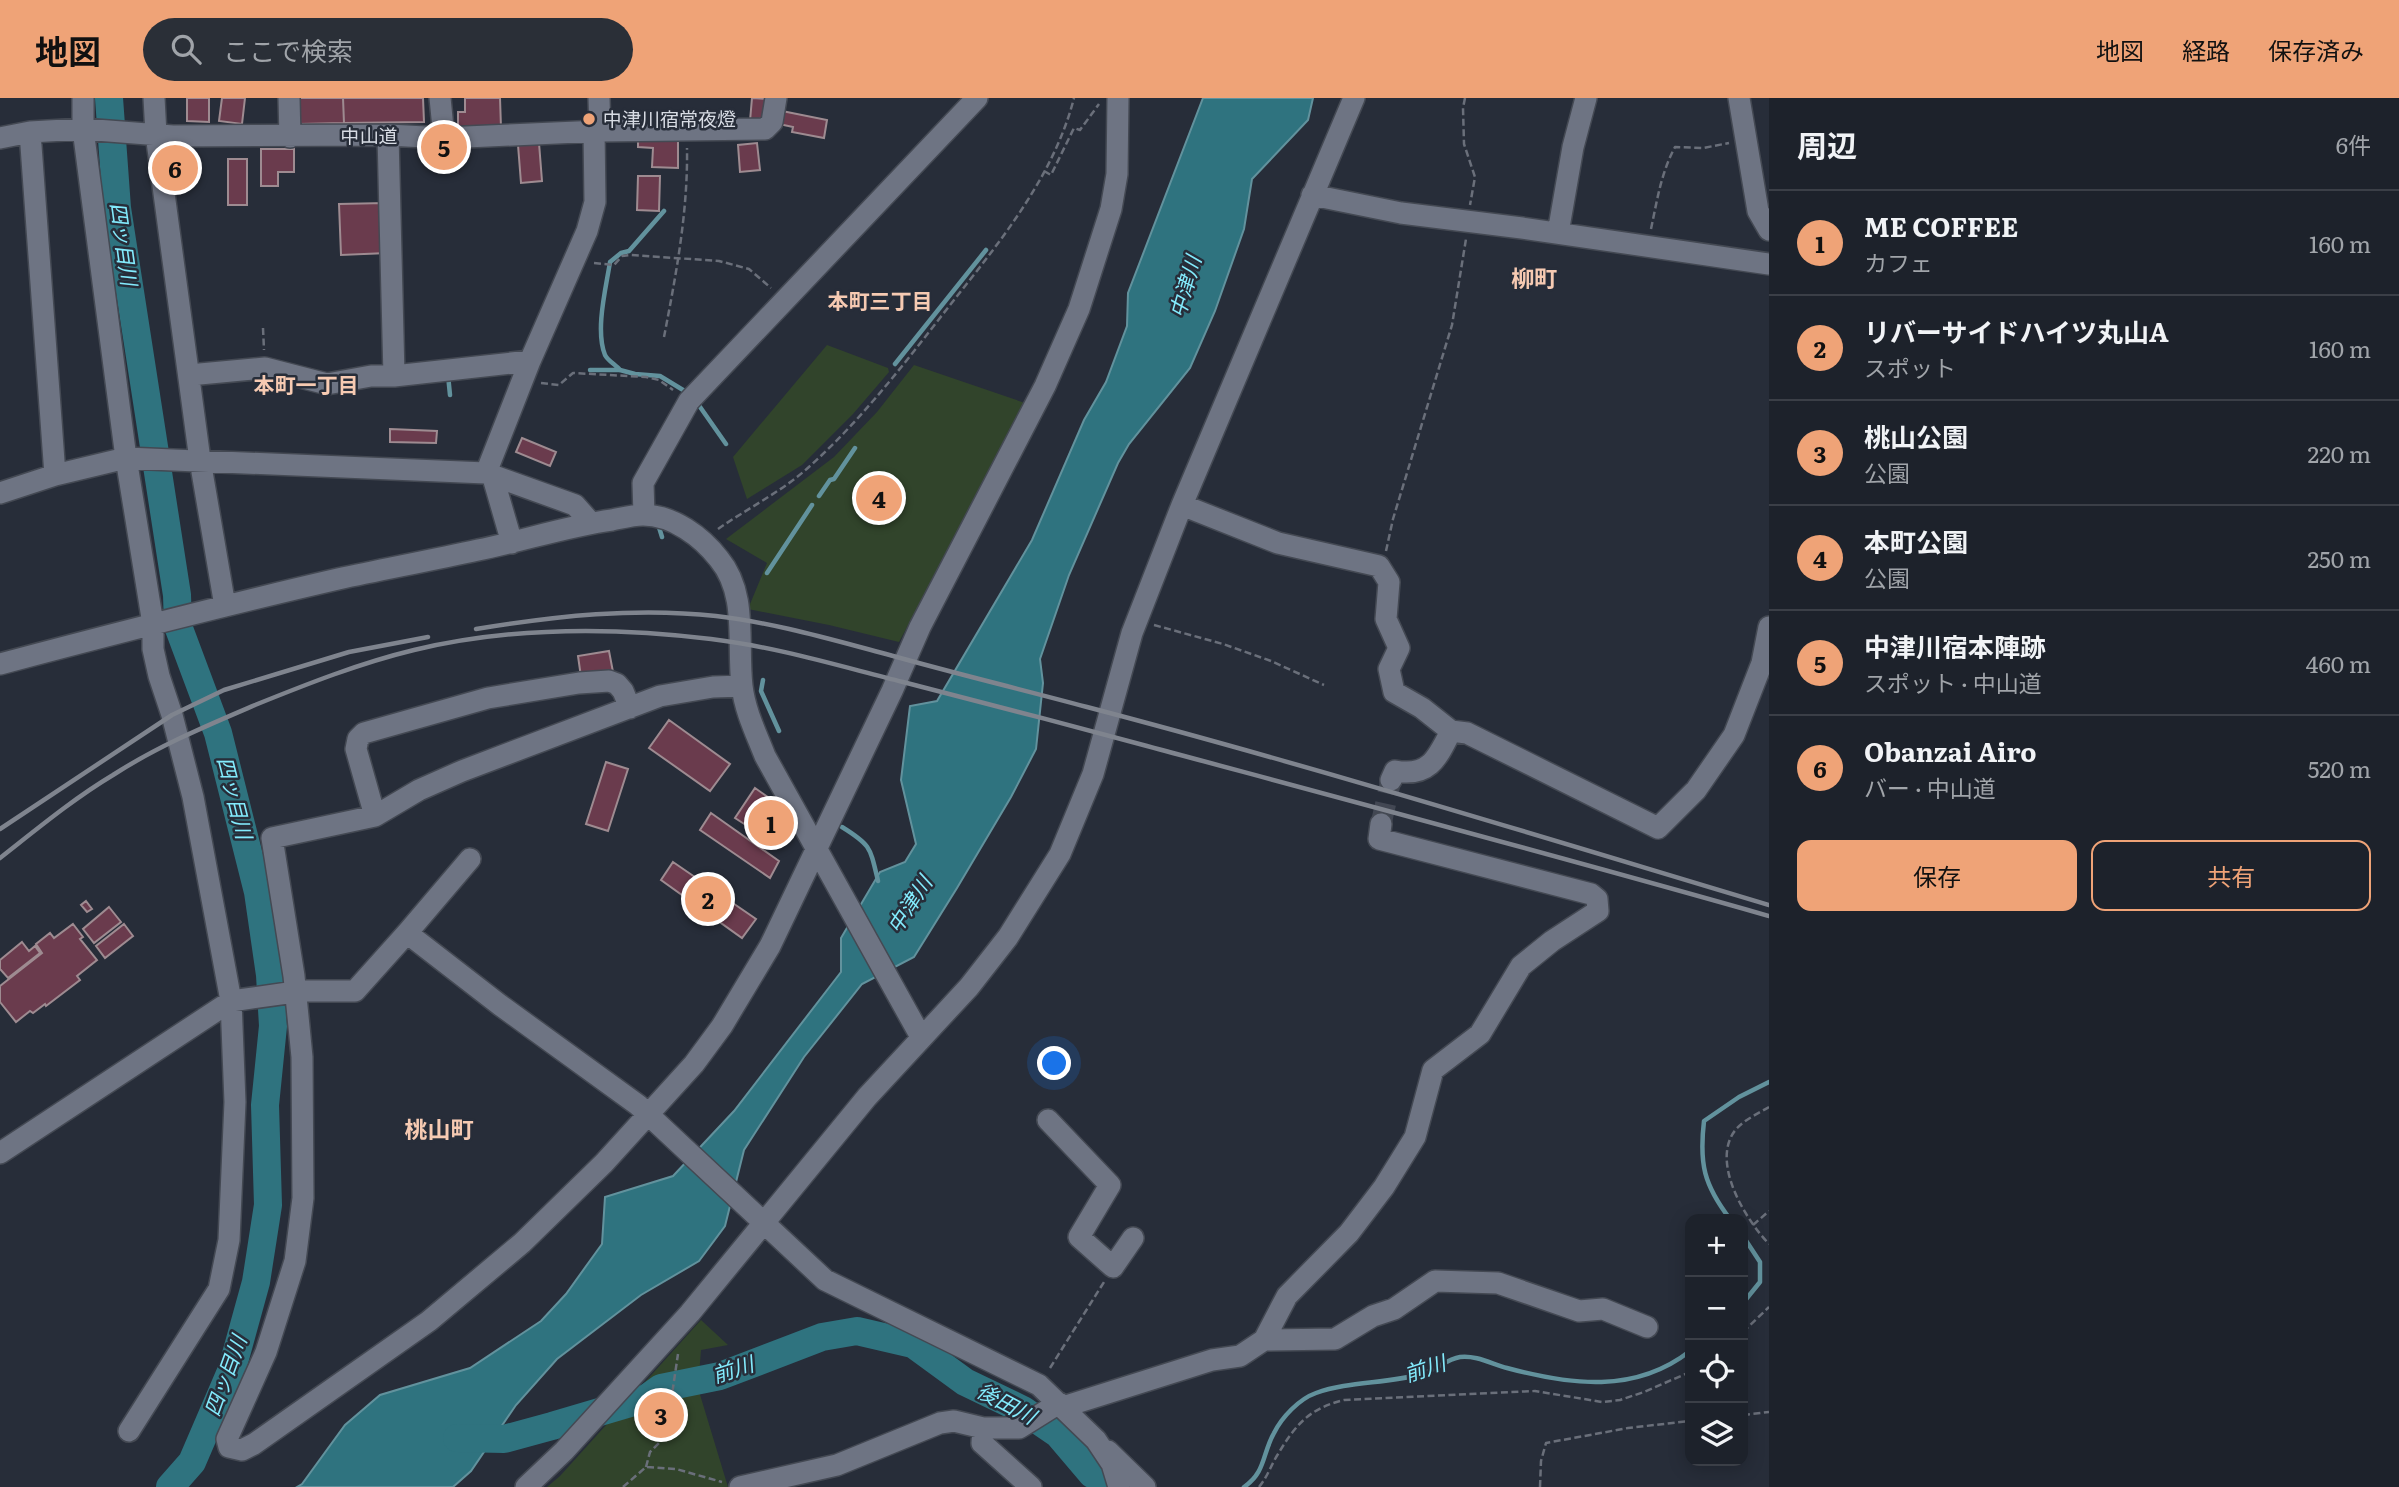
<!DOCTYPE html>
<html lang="ja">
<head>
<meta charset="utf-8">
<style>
  body { margin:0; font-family:Literata,"Noto Sans JP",serif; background:#2a2f37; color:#f1f3f6 }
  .controls { position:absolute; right:21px; bottom:21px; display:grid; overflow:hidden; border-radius:14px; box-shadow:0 4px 18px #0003 }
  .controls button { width:63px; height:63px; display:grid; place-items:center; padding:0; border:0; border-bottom:2px solid #3b3f47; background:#1d222b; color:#f1f3f6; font:35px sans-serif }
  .you { position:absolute; left:1055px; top:966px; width:24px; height:24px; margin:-18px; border:5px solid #fff; border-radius:50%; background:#1a73e8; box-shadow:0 0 0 10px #1a73e833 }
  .badge { display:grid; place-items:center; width:46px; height:46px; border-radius:50%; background:#efa377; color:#111; font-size:23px; font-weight:700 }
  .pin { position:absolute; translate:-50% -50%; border:4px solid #fff; box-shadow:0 2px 7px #0006 }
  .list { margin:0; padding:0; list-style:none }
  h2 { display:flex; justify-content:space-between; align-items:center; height:91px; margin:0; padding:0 28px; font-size:30px }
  h2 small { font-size:23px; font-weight:400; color:#a0a4a9 }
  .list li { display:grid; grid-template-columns:46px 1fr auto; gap:21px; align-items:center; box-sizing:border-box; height:105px; padding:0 28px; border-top:2px solid #3b3f47 }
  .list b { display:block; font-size:26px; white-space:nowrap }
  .list p { margin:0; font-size:23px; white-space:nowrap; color:#a0a4a9 }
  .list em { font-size:23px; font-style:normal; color:#a0a4a9 }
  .actions { display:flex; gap:14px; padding:21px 28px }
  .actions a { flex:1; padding:16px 0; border:2px solid #efa377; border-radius:14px; text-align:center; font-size:24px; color:#efa377 }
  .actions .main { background:#efa377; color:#111 }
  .icon { flex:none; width:38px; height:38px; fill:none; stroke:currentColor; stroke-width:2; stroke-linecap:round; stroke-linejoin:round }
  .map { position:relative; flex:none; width:1769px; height:1389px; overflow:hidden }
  header { display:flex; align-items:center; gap:42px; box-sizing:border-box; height:98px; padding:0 35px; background:#efa377; color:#111 }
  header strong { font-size:33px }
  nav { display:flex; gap:38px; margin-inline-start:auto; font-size:24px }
  .search { width:490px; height:63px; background:#2a2f37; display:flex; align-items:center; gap:18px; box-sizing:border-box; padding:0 24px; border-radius:38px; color:#a0a4a9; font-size:26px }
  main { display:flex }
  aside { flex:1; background:#1d222b }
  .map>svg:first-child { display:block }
  .green { fill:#31442b }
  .water { fill:#2f737f; stroke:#62929d; stroke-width:2 }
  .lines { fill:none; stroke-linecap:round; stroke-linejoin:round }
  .stream { stroke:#62929d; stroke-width:4.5 }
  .river { stroke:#2f737f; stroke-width:28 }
  .building { fill:#6a3b4d; stroke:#9e8b91; stroke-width:2 }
  .minor-tunnel { stroke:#424753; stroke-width:21; stroke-dasharray:21 10; stroke-linecap:butt }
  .minor-casing { stroke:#444953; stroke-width:24 }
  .path { stroke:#6a6f7a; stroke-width:2.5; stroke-dasharray:7 3.5; stroke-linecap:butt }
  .minor { stroke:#6e7483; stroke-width:21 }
  .rail { stroke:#7f848e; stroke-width:4.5 }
  .poi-dot { fill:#efa377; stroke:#272d39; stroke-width:2.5 }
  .labels { text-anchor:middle; stroke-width:5; stroke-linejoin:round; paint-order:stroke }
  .poi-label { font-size:19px; fill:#d8dce4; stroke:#272d39; text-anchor:start }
  .street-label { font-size:19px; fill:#d8dce4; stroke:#272d39 }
  .water-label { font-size:21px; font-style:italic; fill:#83ebfd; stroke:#272d39 }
  .neighbourhood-label { font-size:21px; font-weight:bold; fill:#f6cab2; stroke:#272d39 }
  .quarter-label { font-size:23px; font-weight:bold; fill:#f6cab2; stroke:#272d39 }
</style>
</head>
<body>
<header>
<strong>地図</strong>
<div class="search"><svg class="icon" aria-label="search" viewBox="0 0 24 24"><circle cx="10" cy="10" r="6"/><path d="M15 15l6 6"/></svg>ここで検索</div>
<nav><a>地図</a><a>経路</a><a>保存済み</a></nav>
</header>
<main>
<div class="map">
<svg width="1769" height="1389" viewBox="0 0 1769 1389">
  <rect width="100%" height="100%" fill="#272d39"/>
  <path class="green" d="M 827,247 L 888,270 L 889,274 L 853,316 L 802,367 L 747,401 L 733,359 Z
    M 914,267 L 1028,306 L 899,544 L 829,527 L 748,511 L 767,465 L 726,441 L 834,359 L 877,314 Z
    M 701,1222 L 728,1247 L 701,1252 L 698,1290 L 728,1389 L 547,1389 L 560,1378 Z"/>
  <path class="water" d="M 1203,0 L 1313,0 L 1308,22 L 1252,81 L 1244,131 L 1215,213 L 1190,270 L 1129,346 L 1118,365 L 1069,477 L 1040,561 L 1043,585 L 1036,651 L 1011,699 L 957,790 L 914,859 L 862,886 L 804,959 L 744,1052 L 725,1128 L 699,1163 L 641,1197 L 557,1261 L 516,1307 L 471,1373 L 453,1389 L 297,1389 L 302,1386 L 345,1327 L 380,1297 L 470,1270 L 541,1223 L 566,1196 L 602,1146 L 605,1099 L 673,1078 L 734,1013 L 841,874 L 841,840 L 880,774 L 905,764 L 916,746 L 901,682 L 910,608 L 937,603 L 1032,442 L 1084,322 L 1106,284 L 1127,228 L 1128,195 Z"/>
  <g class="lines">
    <path class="stream" d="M 895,266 L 986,152
      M 590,272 L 620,272 L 635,276 L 660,278 L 688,295
      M 620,272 C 616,267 608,263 605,257 C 595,232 606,190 610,164 L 621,155 L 629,153 L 664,113
      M 448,277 L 450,297
      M 698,306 L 726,346
      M 819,398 L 830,382 L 834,381 L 855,350
      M 658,426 L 662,439
      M 767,475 L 812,407
      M 763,582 L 761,593 L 779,633
      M 842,729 C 871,747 870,749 878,783
      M 1730,1121 C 1704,1087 1699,1066 1704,1023 L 1739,999 L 1769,984
      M 1743,1138 L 1760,1164 L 1760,1184 L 1743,1205
      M 1244,1389 C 1266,1374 1262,1356 1274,1335 C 1282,1319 1299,1301 1316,1295 C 1349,1283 1387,1286 1421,1276 C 1434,1273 1447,1261 1460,1259 C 1476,1257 1492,1266 1507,1270 C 1570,1287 1635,1296 1690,1253"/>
    <path class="river" d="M 109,0 L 117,110 L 177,497 L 178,528 L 218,635 L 258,794 L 270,877 L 273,928 L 265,1007 L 268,1107 L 256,1184 L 232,1271 L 192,1364 L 170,1389
      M 457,1340 L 504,1341 L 552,1328 L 647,1300 L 661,1290 L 720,1278 L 822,1239 L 857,1233 L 913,1246 L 965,1284 L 1023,1312 L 1058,1336 L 1092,1376 L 1118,1389"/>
  </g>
  <path class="building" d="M 187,0 L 209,0 L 209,24 L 187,23 Z
    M 222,0 L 245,0 L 242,26 L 219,23 Z
    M 299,0 L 343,0 L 344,25 L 299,26 Z
    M 343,0 L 423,0 L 424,24 L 344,25 Z
    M 465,0 L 500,0 L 501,30 L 458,30 L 458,14 L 465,14 Z
    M 752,0 L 770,1 L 768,19 L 750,23 Z
    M 782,13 L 827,22 L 824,40 L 792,34 L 793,29 L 779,26 Z
    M 638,40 L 678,40 L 678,70 L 652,69 L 653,50 L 638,49 Z
    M 539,45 L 542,83 L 521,85 L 518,47 Z
    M 757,45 L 760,72 L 740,74 L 738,47 Z
    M 261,51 L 294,51 L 294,74 L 278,74 L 278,88 L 261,88 Z
    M 228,61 L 247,61 L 247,107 L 228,107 Z
    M 638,78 L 660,78 L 659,113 L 637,112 Z
    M 385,105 L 387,155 L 341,157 L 339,106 Z
    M 390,331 L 437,333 L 436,345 L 390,344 Z
    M 522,340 L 556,354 L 550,368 L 516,354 Z
    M 609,553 L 613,574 L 581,579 L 578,558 Z
    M 669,622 L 730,666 L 710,693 L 649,650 Z
    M 606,664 L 628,671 L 608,733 L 586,726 Z
    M 755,690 L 772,702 L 752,731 L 735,720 Z
    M 770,710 L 785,721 L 771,740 L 756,730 Z
    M 711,715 L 779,763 L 770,780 L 700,732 Z
    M 673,764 L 756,821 L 742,840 L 661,782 Z
    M 86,803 L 92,811 L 87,814 L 81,807 Z
    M 109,809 L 121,824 L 94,845 L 83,831 Z
    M 73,826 L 83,839 L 80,841 L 97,862 L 77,878 L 80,882 L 46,908 L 45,906 L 33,915 L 30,913 L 16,924 L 0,904 L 0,888 L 42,855 L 36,846 L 50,835 L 54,840 Z
    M 124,826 L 133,838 L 105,860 L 96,848 Z
    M 22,844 L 29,853 L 35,848 L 40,855 L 8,880 L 0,871 L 0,862 Z"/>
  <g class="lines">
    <path class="minor-tunnel" d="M 1381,726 L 1391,682"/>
    <g class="minor-casing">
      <path id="minor" d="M 83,0 L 83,31 L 126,360 L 153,526 L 153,551 L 159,578 L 172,617 L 193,699 L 231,903 L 235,1004 L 229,1142 L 219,1191 L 129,1333
        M 154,0 L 156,36 L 200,362 L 225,508
        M 289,0 L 290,39
        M 440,0 L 444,40
        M 599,0 L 600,33
        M 1739,0 L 1758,113 L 1769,132
        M 30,34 L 55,377
        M 388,37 L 394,278
        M 0,40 L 30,34 L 83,31 L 173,38 L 388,37 L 444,40 L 600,33 L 765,31 L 772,24 L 776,0
        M 1312,97 L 1401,115 L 1522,130 L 1769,166
        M 1558,135 L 1573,49 L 1586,0
        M 189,277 L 265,270 L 327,286 L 371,278 L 394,278 L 530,263
        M 486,375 L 530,263 L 587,133 L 595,104 L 594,33
        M 492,376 L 512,445
        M 0,395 L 55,377 L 126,360 L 486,375 L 575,407 L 591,425
        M 1182,407 L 1278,445 L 1379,468 L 1389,484 L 1386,521 L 1399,550 L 1389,571 L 1394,594 L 1422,610 L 1451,633 C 1437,661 1429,679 1395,673 L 1391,682
        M 644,417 L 643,385 L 689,303 L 977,0
        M 0,566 C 113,536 225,507 338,481 C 385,471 432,462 478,452 C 523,443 567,428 612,422 C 622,420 633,417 643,417 C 673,417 702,439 719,461 C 748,496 737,545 742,588 C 745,613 756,635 765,658 L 921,939
        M 742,588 L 713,589 L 660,598 L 462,673 L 419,692 L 375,718 L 272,740 L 294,878 L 302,959 L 303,1100 L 295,1163 L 266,1254 L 227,1341 L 229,1349 L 242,1352 L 254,1346 L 429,1223 L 522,1145 L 604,1065 L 694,966 L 722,928 L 770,848 L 892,593 L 920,529 L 1045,288 L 1079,211 L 1111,111 L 1117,76 L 1118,0
        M 1451,633 L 1467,635 L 1658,730 L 1696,692 L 1734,637 L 1762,565 L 1769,529
        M 375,718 L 356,651 L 358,641 L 364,635 L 488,600 L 579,585 L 609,583 L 617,586 L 623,593 L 630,610
        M 407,835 L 470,761
        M 1048,1022 L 1110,1087 L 1079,1139 L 1113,1169 L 1133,1140
        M 0,1055 L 231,903 L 302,893 L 355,893 L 407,835 L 500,907 L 638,1007 L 825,1182 L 1039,1287 L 1096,1342 L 1112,1366 L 1119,1389
        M 1264,1242 L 1287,1198 L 1349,1135 L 1384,1089 L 1415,1039 L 1433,972 L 1480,936 L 1521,868 L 1552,843 L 1598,813 L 1597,801 L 1591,796 L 1379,741 L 1381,726
        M 1063,1309 L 1212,1262 L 1240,1258 L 1264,1242 L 1335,1241 L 1373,1218 L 1394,1211 L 1435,1183 L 1498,1185 L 1579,1213 L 1603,1211 L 1647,1229
        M 1108,1353 L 1145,1389
        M 526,1389 L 564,1353 L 690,1215 L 867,999 L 969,889 L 1008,839 L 1060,756 L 1093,676 L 1132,535 L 1182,407 L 1354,0
        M 740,1389 L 837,1367 L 940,1325 L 954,1323 L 983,1330
        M 1031,1389 L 982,1345 L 983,1330 L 1019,1330 L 1059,1305"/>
    </g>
    <path class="path" d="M 1465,0 L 1463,10 L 1464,46 L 1475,79 L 1470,107
      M 1044,73 L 1051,77 L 1074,30 L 1080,32 L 1099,6
      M 1651,131 C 1657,103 1661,75 1675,49 L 1703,50 L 1729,45
      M 594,165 L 614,167 L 622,158 L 631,157 L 719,163 L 749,171 L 771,190
      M 263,230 L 264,252
      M 664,239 C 676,177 688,114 687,50
      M 541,285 L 559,287 L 573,275 L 646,279 L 659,282 L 673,292
      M 718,431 C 748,410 783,393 810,368 C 860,323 901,270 943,216 C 994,151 1053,82 1074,0
      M 1386,453 L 1393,421 L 1452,227 L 1466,141
      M 1154,527 L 1223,546 L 1271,563 L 1324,587
      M 1769,1009 C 1756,1017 1738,1024 1731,1039 C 1715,1072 1747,1123 1769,1146
      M 1753,1127 L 1769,1113
      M 1743,1234 L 1769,1209
      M 1050,1270 L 1104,1184
      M 1743,1317 L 1769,1314
      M 646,1369 L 650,1354 L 682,1322 L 670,1310 L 678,1256
      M 623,1389 L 646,1369 L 676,1371 L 722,1384
      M 1259,1389 C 1268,1378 1271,1367 1278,1356 C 1296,1326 1310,1310 1344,1302 L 1535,1293 L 1602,1304 L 1620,1302 L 1644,1294 L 1690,1274
      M 1540,1389 L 1541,1363 L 1546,1345 L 1628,1330 L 1690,1323"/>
    <use href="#minor" class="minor"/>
    <path class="rail" d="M 476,531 C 556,518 636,509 716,518 C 775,525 829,541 886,556 C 953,575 1020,591 1087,609 C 1316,669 1542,739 1769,807
      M 0,731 L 172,617 L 224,592 L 349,554 L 428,539
      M 0,760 C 37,731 73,701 113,677 C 158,648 206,628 255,607 C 307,586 360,565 414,552 C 510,529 614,529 711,541 C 777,549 839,568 903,584 C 984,605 1066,626 1147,648 C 1355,704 1562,759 1769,818"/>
  </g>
  <circle class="poi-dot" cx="589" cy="21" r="7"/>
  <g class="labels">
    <g class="poi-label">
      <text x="603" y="28">中津川宿常夜燈</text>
    </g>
    <g class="street-label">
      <text x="369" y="45">中山道</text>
    </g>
    <g class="water-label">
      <text transform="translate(123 146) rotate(82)" y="7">四ッ目川</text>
      <text transform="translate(1186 189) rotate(-74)" y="7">中津川</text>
      <text transform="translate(234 700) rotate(76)" y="7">四ッ目川</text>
      <text transform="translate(910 807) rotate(-57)" y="7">中津川</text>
      <text transform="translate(1425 1271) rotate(-18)" y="7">前川</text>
      <text transform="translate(733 1272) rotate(-18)" y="7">前川</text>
      <text transform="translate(226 1278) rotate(-70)" y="7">四ッ目川</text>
      <text transform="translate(1006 1306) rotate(28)" y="7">後田川</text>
    </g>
    <g class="neighbourhood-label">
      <text x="880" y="211">本町三丁目</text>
      <text x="306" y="295">本町一丁目</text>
    </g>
    <g class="quarter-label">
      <text x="1534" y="189">柳町</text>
      <text x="439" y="1040">桃山町</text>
    </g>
  </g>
</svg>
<div class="controls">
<button>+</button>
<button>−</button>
<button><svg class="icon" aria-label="locate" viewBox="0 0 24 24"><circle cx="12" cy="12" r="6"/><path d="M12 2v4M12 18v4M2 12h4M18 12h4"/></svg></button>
<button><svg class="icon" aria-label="layers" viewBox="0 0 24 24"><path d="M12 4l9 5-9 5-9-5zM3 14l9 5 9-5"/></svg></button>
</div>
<div class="you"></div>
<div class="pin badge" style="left:771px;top:725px">1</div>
<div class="pin badge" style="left:708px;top:801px">2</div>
<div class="pin badge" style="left:661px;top:1317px">3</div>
<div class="pin badge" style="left:879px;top:400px">4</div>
<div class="pin badge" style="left:444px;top:49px">5</div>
<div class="pin badge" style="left:175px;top:70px">6</div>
</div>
<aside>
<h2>周辺<small>6件</small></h2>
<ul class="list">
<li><span class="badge">1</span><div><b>ME COFFEE</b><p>カフェ</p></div><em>160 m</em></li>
<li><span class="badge">2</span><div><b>リバーサイドハイツ丸山A</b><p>スポット</p></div><em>160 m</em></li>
<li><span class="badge">3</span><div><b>桃山公園</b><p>公園</p></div><em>220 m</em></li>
<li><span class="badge">4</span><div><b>本町公園</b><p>公園</p></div><em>250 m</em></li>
<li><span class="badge">5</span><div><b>中津川宿本陣跡</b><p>スポット · 中山道</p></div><em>460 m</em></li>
<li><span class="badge">6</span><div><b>Obanzai Airo</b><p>バー · 中山道</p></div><em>520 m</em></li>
</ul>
<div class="actions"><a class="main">保存</a><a>共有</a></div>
</aside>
</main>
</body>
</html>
